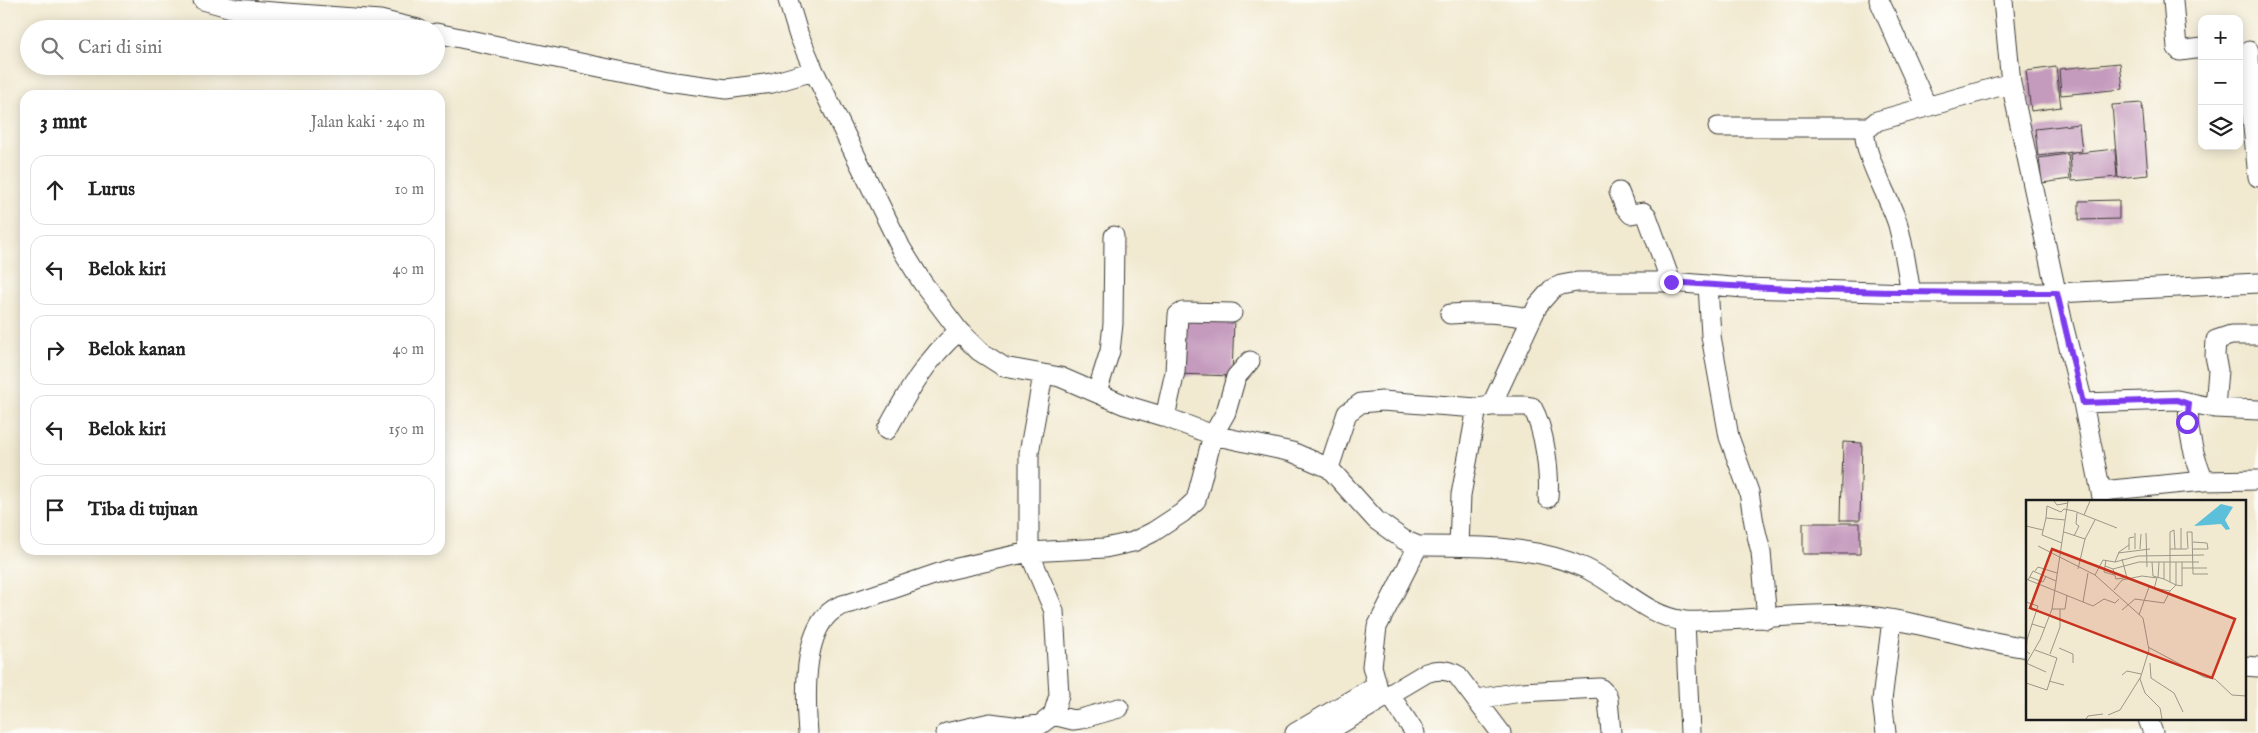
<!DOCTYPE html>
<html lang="id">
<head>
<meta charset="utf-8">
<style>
  body { margin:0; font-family:"IM FELL English",serif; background:#f6f6f6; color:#222 }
  .controls { position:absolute; right:15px; top:15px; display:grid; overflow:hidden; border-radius:10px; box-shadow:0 2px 12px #0003 }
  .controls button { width:45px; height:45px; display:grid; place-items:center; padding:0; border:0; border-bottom:1px solid #e0e0e0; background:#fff; color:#222; font:25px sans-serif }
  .stop { position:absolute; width:15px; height:15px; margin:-11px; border:4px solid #7c3aed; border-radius:50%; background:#fff }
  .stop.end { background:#7c3aed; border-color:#fff; box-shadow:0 1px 5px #0008 }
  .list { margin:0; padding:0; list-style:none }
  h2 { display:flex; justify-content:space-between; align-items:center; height:65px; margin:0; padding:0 20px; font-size:21px }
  h2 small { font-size:16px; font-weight:400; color:#767676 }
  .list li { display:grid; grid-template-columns:32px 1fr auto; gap:15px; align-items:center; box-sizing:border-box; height:70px; margin:0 10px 10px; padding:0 10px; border:1px solid #e0e0e0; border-radius:15px }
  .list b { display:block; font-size:19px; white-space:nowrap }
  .list em { font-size:16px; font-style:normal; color:#767676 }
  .icon { flex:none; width:28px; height:28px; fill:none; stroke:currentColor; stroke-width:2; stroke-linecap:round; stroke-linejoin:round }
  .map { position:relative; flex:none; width:2258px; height:733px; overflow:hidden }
  .search { position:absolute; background:#fff; box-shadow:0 2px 12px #0003; left:20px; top:20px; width:425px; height:55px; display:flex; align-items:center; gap:12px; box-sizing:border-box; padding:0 18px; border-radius:28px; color:#767676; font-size:19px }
  .panel { position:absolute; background:#fff; box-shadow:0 2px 12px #0003; left:20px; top:90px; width:425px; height:465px; border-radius:15px }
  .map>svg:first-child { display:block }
  .building { fill:#c49abd }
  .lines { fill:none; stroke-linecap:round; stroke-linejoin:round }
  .minor-casing { stroke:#3c3b37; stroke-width:21 }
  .minor { stroke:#fff; stroke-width:19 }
  .route { stroke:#7c3aed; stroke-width:6 }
  .inset-road { fill:none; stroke:#9c9788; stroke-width:1 }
  .view { fill:#c8321e; fill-opacity:0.15; stroke:#c8321e; stroke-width:2.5 }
  .inset-edge { fill:none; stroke:#1c1c1c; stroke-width:2.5 }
</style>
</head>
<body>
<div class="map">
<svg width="2258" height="733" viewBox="0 0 2258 733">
  <rect width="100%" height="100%" fill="#fdfcf7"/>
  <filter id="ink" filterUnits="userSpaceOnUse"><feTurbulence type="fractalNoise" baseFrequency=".02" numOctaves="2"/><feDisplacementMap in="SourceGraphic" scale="10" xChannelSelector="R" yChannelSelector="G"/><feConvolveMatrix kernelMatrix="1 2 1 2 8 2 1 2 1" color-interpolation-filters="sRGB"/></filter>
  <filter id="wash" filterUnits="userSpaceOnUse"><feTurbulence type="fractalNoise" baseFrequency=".0096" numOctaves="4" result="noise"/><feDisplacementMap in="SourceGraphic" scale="20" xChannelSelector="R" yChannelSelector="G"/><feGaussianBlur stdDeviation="1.12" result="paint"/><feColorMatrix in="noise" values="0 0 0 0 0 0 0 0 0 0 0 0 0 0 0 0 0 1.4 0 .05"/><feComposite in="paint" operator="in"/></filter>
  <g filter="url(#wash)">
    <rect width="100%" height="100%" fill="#f1e9d0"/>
    <g id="blocks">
      <path class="building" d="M 2120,63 L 2123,89 L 2061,95 L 2059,69 Z
        M 2056,67 L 2061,107 L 2031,111 L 2026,71 Z
        M 2142,103 L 2148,175 L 2118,178 L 2112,105 Z
        M 2079,124 L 2082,151 L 2038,156 L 2035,129 Z
        M 2115,149 L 2117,177 L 2072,181 L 2070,154 Z
        M 2068,154 L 2070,179 L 2042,183 L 2039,158 Z
        M 2119,200 L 2119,219 L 2079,220 L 2079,201 Z
        M 1180,317 L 1234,319 L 1232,376 L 1177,374 Z
        M 1843,442 L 1862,443 L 1860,520 L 1841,520 Z
        M 1803,523 L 1860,523 L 1860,554 L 1803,554 Z"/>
    </g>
  </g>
  <g filter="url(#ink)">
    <use href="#blocks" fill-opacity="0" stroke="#3c3b37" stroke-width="1"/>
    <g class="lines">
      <g class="minor-casing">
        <path id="minor" d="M 203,0 L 235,9 L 380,20 L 418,29
          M 788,0 L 798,33 L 814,71 L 901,248 L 922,282 L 959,331 L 979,351 L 1004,367 L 1060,377 L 1125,405 L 1165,417 L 1213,435 L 1292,452 L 1329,468 L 1376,520 L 1404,540 L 1418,546 C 1473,546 1534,545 1585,568 C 1619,584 1647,617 1685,621 C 1696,622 1709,620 1720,620 C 1765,619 1810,612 1856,615 C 1914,619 1970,640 2027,648
          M 1879,0 L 1927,107
          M 2003,0 L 2011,83 L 2063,324 L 2083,403 L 2103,502
          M 2173,0 L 2177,48 L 2180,51 L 2202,48
          M 436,33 L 667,81 L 726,89 L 772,83 L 814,71
          M 2249,51 L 2251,107 L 2258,177
          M 1718,127 L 1867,127
          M 1619,192 L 1625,207 L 1631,214 L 1643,212 L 1647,216 L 1671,282
          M 1708,285 L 1711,336 L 1729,437 L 1749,492 L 1754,523 L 1761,552 L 1767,619
          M 1911,293 C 1907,271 1904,247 1898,225 C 1891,200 1863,155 1865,131 L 1877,121 L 2011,83
          M 1450,314 C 1477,312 1504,312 1531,319
          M 1097,392 L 1110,351 L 1113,324 L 1114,236
          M 2083,403 L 2177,400 L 2215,408 L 2258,410
          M 2189,404 C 2186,430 2194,457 2204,481
          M 1491,406 L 1526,406 L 1532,407 C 1545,430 1550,473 1548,498
          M 2215,408 L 2218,370 L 2215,356 L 2216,340 L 2231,335 L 2258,335
          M 1165,417 L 1175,372 L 1178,315 L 1183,312 L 1232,313
          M 887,430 C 907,393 927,358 959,331
          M 1329,468 L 1347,413 L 1361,403 L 1382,401 L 1477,408 L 1491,406 L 1538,305 L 1552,289 L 1561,285 L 1577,282 L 1671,282 L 1744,288 L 1911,293 L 2057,293 L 2258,283
          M 2101,491 L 2204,481 L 2258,480
          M 1459,546 L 1461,495 L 1477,408
          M 1685,621 L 1690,733
          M 2244,666 L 2258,667
          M 1390,695 L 1415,733
          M 1477,699 L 1521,692 L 1600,688 L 1606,694 L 1608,699 L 1611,733
          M 1053,715 L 1073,720 L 1080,719 L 1119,708
          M 2148,719 L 2153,733
          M 808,733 C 805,695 800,610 851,603 L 948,570 L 1029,552 L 1105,548 L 1133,542 L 1153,532 L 1182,513 L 1196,500 L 1213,435 L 1226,412 L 1236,377 L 1250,361
          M 946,733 L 990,723 L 1020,727 L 1040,725 L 1053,715 L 1059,695 L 1054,611 L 1029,552 L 1029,453 L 1043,375
          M 1295,733 L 1377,685 L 1372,666 L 1377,627 L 1418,546
          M 1325,733 L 1426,673 C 1437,669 1447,669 1457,675 L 1501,733
          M 1886,733 L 1882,700 L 1892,620"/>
      </g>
      <use href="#minor" class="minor"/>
    </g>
  </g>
  <g class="lines" filter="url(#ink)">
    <path class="route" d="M 1671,282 C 1800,292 1928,293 2057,293 L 2083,403 L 2177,400 L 2189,404 L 2187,422"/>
  </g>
  <g transform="translate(2026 500)">
    <rect width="220" height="220" fill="#f1e9d0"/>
    <path d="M 195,4 L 207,7 L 199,20 L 204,29 L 200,30 L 195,24 L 168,26 Z" fill="#5dc0db"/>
    <path class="inset-road" d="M 28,1 L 31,5 L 42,3M 58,15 L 64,1M 20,18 L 21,6 L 35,12 L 38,9 L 48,11 L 91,28M 0,26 L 17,30M 148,30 L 149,49M 38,32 L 59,39M 120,33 L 121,67M 48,36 L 53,26 L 50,24 L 51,13M 36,43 L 16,35 L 20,18 L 39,20M 12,46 L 69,75 L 117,118 L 123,150 L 114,179 L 119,193 L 134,208 L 136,219M 109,49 L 109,33M 114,49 L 115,34M 144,49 L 161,49M 155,49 L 155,28M 162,49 L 161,32 L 166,32 L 167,74 L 182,74M 167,49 L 182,49 L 181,43 L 167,42M 103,50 L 103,38 L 108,37M 92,53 L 124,49M 96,59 L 101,78M 80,60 L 78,72 L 88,75M 89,62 L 93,52 L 103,45M 126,62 L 127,76 L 138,79 L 138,62M 79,66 L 87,69 L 113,62 L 173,62M 156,68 L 181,68M 52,69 L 59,39 L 69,20M 87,69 L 90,79 L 98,78M 9,71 L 12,67 L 31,73M 69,75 L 77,60 L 89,62 L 112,56 L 178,55M 4,77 L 17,82 L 20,76M 132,78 L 133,62M 0,79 L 67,106 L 78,99 L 89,103 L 93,99M 138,79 L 144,82 L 144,32 L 148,30M 2,80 L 7,71 L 30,81M 144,82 L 150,85 L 150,62M 88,90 L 96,80 L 116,76 L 131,78 L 128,89M 0,102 L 12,106 L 6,124M 57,102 L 62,73M 6,104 L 12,85M 26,109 L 39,109 L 41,95M 96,110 L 109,99 L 138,103 L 144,91M 113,115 L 123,87 L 144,91 L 150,85 L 156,86 L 156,62M 1,140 L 6,124 L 19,128M 1,140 L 0,151 L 4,154M 122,147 L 178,177 L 189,179 L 206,195 L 220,196M 33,148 L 47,154 L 47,163M 24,154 L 34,127 L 34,109M 0,163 L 20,172M 124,163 L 125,178 L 148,193 L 157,212M 0,164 L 14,140 L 26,109 L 42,1M 96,175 L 101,171 L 115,174M 23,181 L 38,185M 0,183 L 21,190 L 31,158 L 9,150M 82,215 L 94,210 L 114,178M 60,219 L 62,216 L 77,214"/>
    <path class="view" d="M 26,49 L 209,119 L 186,178 L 4,108 Z"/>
    <rect width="220" height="220" class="inset-edge"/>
  </g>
</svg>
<div class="controls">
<button>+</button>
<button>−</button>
<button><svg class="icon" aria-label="layers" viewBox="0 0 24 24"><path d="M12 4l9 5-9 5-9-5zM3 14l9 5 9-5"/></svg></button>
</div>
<div class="stop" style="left:2187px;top:422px"></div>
<div class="stop end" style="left:1671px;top:282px"></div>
<div class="search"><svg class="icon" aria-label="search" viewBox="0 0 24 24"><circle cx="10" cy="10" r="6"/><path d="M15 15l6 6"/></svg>Cari di sini</div>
<section class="panel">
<h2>3 mnt<small>Jalan kaki · 240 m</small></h2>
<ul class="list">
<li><svg class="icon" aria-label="ahead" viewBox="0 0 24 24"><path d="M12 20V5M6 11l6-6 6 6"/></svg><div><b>Lurus</b></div><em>10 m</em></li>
<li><svg class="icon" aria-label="left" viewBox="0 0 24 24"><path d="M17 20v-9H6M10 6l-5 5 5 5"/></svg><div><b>Belok kiri</b></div><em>40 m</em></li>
<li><svg class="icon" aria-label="right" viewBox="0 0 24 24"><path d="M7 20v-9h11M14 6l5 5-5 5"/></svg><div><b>Belok kanan</b></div><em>40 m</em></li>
<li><svg class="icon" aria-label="left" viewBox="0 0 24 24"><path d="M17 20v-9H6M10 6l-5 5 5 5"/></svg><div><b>Belok kiri</b></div><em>150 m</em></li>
<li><svg class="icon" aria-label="arrive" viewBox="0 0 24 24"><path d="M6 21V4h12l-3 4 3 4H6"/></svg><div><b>Tiba di tujuan</b></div></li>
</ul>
</section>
</div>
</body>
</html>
